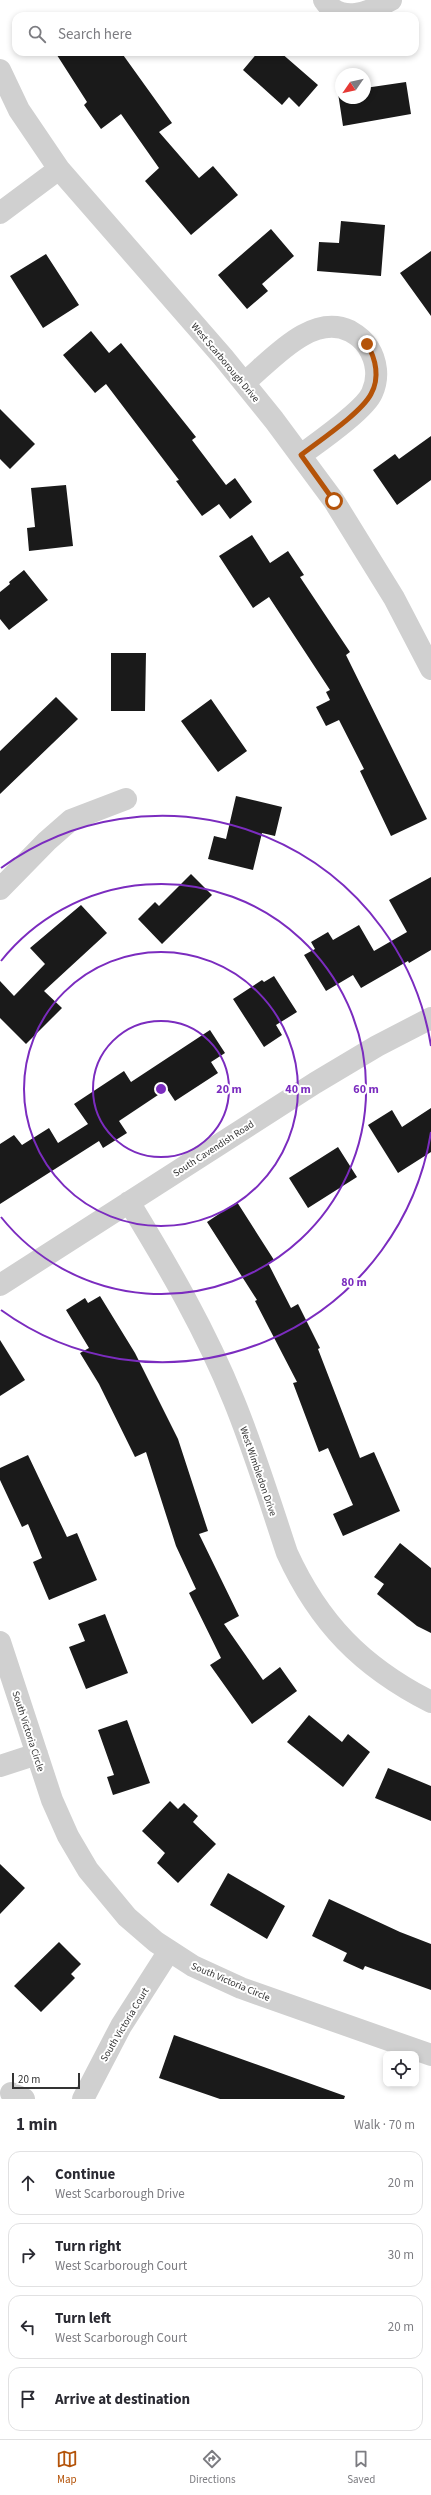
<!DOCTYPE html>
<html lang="en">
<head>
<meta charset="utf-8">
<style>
  body { margin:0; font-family:"Source Sans 3",sans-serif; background:#f7f7f7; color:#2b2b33 }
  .controls { position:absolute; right:12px; bottom:12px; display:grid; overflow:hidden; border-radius:8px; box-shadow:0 2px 6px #0003 }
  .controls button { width:36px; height:36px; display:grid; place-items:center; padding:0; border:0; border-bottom:1px solid #e1e1e2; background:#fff; color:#2b2b33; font:20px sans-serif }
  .compass { position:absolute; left:335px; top:68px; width:36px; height:36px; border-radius:50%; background:#fff; box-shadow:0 2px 6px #0003; rotate:236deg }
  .scale { position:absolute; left:12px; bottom:10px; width:68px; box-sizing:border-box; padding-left:4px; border:2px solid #333; border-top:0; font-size:11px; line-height:14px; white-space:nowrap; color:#333; -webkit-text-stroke:3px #fff; paint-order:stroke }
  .stop { position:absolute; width:12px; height:12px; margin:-9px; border:3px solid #b45309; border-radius:50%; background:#fff }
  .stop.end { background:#b45309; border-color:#fff; box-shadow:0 1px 4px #0008 }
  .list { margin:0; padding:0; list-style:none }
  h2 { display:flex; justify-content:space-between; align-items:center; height:52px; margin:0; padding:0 16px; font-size:17px }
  h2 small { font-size:13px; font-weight:400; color:#7c7c81 }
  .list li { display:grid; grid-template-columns:26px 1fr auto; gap:12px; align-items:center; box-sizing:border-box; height:64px; margin:0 8px 8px; padding:0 8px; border:1px solid #e1e1e2; border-radius:12px }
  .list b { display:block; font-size:15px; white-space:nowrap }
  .list p { margin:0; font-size:13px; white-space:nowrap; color:#7c7c81 }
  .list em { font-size:13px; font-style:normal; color:#7c7c81 }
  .icon { flex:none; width:22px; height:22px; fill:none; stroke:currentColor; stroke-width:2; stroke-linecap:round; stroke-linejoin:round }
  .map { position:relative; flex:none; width:431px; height:2099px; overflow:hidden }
  .search { position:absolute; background:#fff; box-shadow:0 2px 6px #0003; left:12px; right:12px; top:12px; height:44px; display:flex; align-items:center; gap:10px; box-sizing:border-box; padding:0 14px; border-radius:12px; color:#7c7c81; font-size:15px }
  .sheet { height:340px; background:#fff }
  nav { display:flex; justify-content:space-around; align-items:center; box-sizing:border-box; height:56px; border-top:1px solid #e1e1e2; background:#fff; font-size:11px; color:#7c7c81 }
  nav a { display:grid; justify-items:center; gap:2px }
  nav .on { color:#b45309 }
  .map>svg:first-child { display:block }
  .building { fill:#1a1a1a }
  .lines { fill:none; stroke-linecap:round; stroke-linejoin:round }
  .street { stroke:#d0d0d0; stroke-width:22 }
  .route { stroke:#b45309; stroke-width:5 }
  .ring { fill:none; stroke:#7b2cbf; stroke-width:2 }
  .labels { text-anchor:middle; stroke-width:4; stroke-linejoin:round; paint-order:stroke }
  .street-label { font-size:10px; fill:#333; stroke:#fff }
  .centre { fill:#7b2cbf; stroke:#fff; stroke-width:2 }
  .ring-label { font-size:12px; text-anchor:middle; font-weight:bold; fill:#7b2cbf; stroke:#fff; stroke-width:4; stroke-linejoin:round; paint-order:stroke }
</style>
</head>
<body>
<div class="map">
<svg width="431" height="2099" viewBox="0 0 431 2099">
  <rect width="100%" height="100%" fill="#fff"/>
  <path class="building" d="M 55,52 L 121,52 L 172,123 L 159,132 L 199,178 L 213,166 L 238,195 L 191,235 L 145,181 L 159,168 L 121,114 L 101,129 L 84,105 L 87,102 Z
    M 258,52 L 280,52 L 318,85 L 299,107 L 289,97 L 282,105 L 243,70 Z
    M 406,82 L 411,114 L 343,126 L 338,93 L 341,92 L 341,98 L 365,98 L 365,88 Z
    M 341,221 L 385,225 L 381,276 L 317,271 L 319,242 L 339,243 Z
    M 271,229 L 294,256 L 262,284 L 268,291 L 247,309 L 218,275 Z
    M 431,251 L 431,316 L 400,273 Z
    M 46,254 L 79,305 L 43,328 L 10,276 Z
    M 91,331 L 109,353 L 121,343 L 196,437 L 192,440 L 226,485 L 235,478 L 252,502 L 230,519 L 219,504 L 202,516 L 176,481 L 179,480 L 106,384 L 95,393 L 63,355 Z
    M 0,409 L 35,444 L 10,469 L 0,459 Z
    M 431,436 L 431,480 L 397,505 L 373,470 L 395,454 L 399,459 Z
    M 66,485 L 73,546 L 29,551 L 27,528 L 35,527 L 31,488 Z
    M 252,535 L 270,563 L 288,551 L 304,575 L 300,577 L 350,652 L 346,655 L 427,819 L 391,836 L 360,771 L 364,769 L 339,720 L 326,726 L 316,707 L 330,700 L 326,692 L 330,690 L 269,597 L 253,608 L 219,556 Z
    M 24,570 L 48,600 L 9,630 L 0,619 L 0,592 L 10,584 L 9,582 Z
    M 111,653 L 146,653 L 145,711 L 111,711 Z
    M 56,697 L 78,719 L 0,794 L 0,751 Z
    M 211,699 L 247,751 L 218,772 L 181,721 Z
    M 236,796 L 282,807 L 275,836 L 262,833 L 253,870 L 208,859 L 214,836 L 226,839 Z
    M 191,874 L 212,895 L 162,944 L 138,919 L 155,902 L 159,906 Z
    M 431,877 L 431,950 L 409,963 L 408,961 L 361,988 L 353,975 L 326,991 L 304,955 L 315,949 L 311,942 L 328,932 L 333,940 L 359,925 L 374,951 L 407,932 L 389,900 Z
    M 81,905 L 107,933 L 44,991 L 62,1008 L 26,1044 L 0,1018 L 0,981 L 14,996 L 45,964 L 30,948 Z
    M 274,976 L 297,1012 L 276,1025 L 282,1035 L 264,1047 L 233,999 L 262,980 L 264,982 Z
    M 210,1030 L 225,1053 L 211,1062 L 218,1073 L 175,1101 L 167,1089 L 119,1121 L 127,1133 L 103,1148 L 99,1141 L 0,1204 L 0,1144 L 14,1135 L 22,1145 L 49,1128 L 58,1143 L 88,1124 L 74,1104 L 124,1071 L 131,1082 Z
    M 431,1108 L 431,1152 L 398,1173 L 368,1125 L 392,1110 L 402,1127 Z
    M 338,1147 L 357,1177 L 308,1208 L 289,1178 Z
    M 237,1202 L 274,1260 L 268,1263 L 291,1308 L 298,1304 L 320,1348 L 318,1349 L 360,1458 L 374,1452 L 400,1511 L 343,1536 L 333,1514 L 353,1505 L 328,1448 L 319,1452 L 293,1383 L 297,1382 L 255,1301 L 257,1300 L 207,1222 Z
    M 100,1296 L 135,1353 L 178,1439 L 208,1531 L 199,1534 L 239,1616 L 224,1624 L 263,1680 L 280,1667 L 297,1691 L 252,1724 L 210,1665 L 221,1658 L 189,1593 L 196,1589 L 176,1546 L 146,1452 L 135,1457 L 99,1384 L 80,1353 L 89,1348 L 66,1310 L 85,1298 L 88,1303 Z
    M 0,1340 L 25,1380 L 0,1396 Z
    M 28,1455 L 67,1537 L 77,1533 L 97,1580 L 49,1600 L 33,1562 L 42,1558 L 28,1524 L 22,1527 L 0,1480 L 0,1468 Z
    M 400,1543 L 431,1568 L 431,1633 L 417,1626 L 377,1594 L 384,1584 L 374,1577 Z
    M 105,1614 L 128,1673 L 86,1689 L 69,1647 L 85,1641 L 78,1624 Z
    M 309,1715 L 342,1742 L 348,1734 L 370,1752 L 343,1787 L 287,1742 Z
    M 127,1720 L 150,1783 L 113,1795 L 107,1777 L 114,1775 L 98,1730 Z
    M 388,1768 L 431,1786 L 431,1821 L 375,1798 Z
    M 170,1801 L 178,1809 L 184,1803 L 198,1816 L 193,1822 L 216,1844 L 178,1883 L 157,1863 L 165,1853 L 142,1831 Z
    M 0,1864 L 25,1888 L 0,1914 Z
    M 228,1873 L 285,1906 L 267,1939 L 210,1905 Z
    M 329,1899 L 400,1932 L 431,1944 L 431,1990 L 365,1966 L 363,1970 L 343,1961 L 347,1953 L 312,1936 Z
    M 59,1942 L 81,1964 L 71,1974 L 75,1978 L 41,2012 L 14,1986 Z
    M 174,2035 L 345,2096 L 344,2099 L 220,2099 L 159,2078 Z"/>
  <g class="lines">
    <path class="street" d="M 324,0 C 341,25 370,12 391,0
      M 0,70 L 19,110 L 59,169 L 223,357 L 274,420 L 334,501 L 394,598 L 431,669
      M 0,213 L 59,169
      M 244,383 C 271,361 311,312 350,331 C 357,335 364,340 368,347 C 377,361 379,378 372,393 C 365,410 317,443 301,455
      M 0,889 L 47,841 L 71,820 L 126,799
      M 129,1202 C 168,1266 206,1331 234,1401 C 254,1450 270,1502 287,1553 C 319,1623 362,1667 431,1702
      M 0,1285 L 315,1083 L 377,1046 L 431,1018
      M 0,1642 L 52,1800 L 68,1836 L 88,1870 L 127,1917 L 156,1942 L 193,1966 L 241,1988 L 431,2055
      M 0,1766 L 37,1754
      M 11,2093 L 24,2099
      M 83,2099 L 121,2026 L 169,1951"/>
  </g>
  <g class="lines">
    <path class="route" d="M 334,501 L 301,455 C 319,441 361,413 371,394 C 380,378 376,359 367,344"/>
  </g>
  <g class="ring">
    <circle cx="161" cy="1089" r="68"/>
    <circle cx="161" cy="1089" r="137"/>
    <path d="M1 961A205 205 0 1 1 1 1217"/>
    <path d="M431 1132A273 273 0 0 1 1 1310M1 868A273 273 0 0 1 431 1046"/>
  </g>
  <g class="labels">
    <g class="street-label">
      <text transform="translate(226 362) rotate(50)" y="4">West Scarborough Drive</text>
      <text transform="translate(213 1148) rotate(-33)" y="4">South Cavendish Road</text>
      <text transform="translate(259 1471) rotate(71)" y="4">West Wimbledon Drive</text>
      <text transform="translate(29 1731) rotate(72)" y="4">South Victoria Circle</text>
      <text transform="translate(231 1981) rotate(23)" y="4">South Victoria Circle</text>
      <text transform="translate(124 2024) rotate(-59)" y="4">South Victoria Court</text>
    </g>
  </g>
  <circle cx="161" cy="1089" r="6" class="centre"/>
  <g class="ring-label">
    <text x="229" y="1093">20 m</text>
    <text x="298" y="1093">40 m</text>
    <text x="366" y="1093">60 m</text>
    <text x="354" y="1286">80 m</text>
  </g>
</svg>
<div class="controls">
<button><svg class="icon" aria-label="locate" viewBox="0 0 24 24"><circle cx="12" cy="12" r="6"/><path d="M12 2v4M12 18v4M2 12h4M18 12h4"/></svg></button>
</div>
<svg class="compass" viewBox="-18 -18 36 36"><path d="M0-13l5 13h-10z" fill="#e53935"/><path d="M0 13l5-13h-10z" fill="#7c7c81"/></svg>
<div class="scale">20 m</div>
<div class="stop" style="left:334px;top:501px"></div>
<div class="stop end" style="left:367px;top:344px"></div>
<div class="search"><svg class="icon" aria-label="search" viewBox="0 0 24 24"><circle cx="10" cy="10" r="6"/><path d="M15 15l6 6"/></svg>Search here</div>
</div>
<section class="sheet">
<h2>1 min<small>Walk · 70 m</small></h2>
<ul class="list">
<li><svg class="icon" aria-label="ahead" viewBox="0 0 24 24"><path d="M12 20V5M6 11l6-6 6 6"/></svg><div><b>Continue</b><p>West Scarborough Drive</p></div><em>20 m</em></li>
<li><svg class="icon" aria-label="right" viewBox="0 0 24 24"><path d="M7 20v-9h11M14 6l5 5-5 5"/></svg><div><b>Turn right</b><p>West Scarborough Court</p></div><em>30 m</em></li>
<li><svg class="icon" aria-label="left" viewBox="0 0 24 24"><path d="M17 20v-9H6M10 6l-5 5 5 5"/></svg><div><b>Turn left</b><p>West Scarborough Court</p></div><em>20 m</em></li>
<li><svg class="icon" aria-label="arrive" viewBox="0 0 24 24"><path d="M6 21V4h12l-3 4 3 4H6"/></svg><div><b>Arrive at destination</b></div></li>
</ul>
</section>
<nav>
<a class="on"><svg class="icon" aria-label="map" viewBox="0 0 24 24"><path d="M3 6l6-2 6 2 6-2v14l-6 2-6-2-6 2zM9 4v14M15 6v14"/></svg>Map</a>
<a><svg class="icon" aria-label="directions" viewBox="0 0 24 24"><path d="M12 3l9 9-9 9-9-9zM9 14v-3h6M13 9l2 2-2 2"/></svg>Directions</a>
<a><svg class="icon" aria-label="saved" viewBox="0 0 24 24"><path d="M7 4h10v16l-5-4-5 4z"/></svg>Saved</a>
</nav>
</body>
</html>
